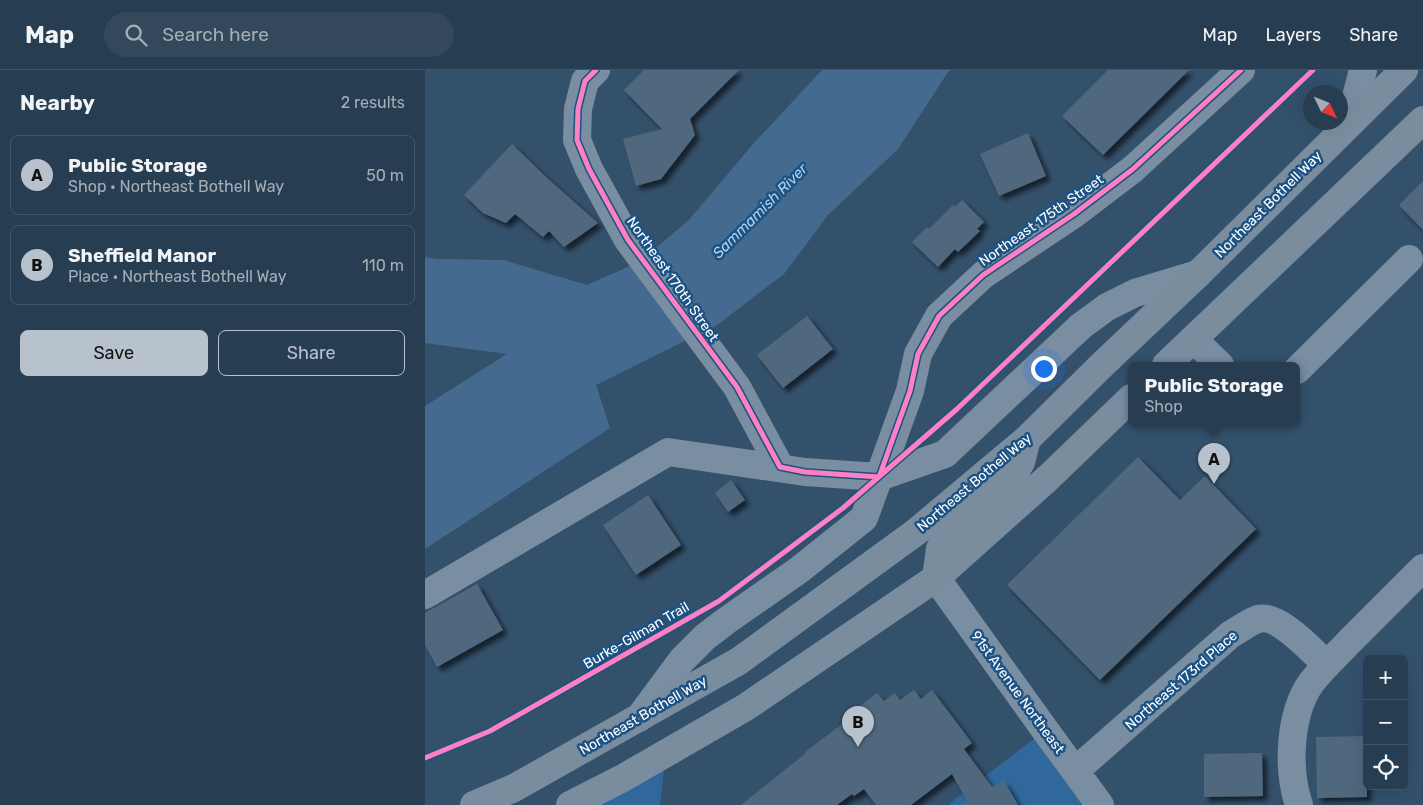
<!DOCTYPE html>
<html lang="en">
<head>
<meta charset="utf-8">
<style>
  body { margin:0; font-family:Rubik,sans-serif; background:#33485b; color:#f1f3f6 }
  .controls { position:absolute; right:15px; bottom:15px; display:grid; overflow:hidden; border-radius:8px; box-shadow:0 5px 20px #0002 }
  .controls button { width:45px; height:45px; display:grid; place-items:center; padding:0; border:0; border-bottom:1px solid #435668; background:#273d51; color:#f1f3f6; font:25px sans-serif }
  .compass { position:absolute; left:878px; top:15px; width:45px; height:45px; border-radius:50%; background:#273d51; box-shadow:0 5px 20px #0002; rotate:133deg }
  .you { position:absolute; left:618px; top:298px; width:18px; height:18px; margin:-12px; border:4px solid #fff; border-radius:50%; background:#1a73e8; box-shadow:0 0 0 8px #1a73e833 }
  .badge { display:grid; place-items:center; width:32px; height:32px; border-radius:50%; background:#b8c2cc; color:#111; font-size:16px; font-weight:700 }
  .pin { position:absolute; translate:-50% -41px; filter:drop-shadow(0 1px 2px #0008) }
  .pin::after { content:''; position:absolute; top:26px; width:18px; height:15px; background:inherit; clip-path:polygon(0 0,100% 0,50% 100%) }
  .popup { position:absolute; left:703px; top:292px; width:172px; height:65px; box-sizing:border-box; display:grid; place-content:center; border-radius:8px; background:#273d51; filter:drop-shadow(0 1px 4px #0005); font-size:16px; white-space:nowrap; color:#a4aeb7 }
  .popup b { font-size:19px; color:#f1f3f6 }
  .popup::after { content:''; position:absolute; left:50%; top:100%; margin-left:-10px; border:10px solid transparent; border-top-color:#273d51 }
  .list { margin:0; padding:0; list-style:none }
  h2 { display:flex; justify-content:space-between; align-items:center; height:65px; margin:0; padding:0 20px; font-size:21px }
  h2 small { font-size:16px; font-weight:400; color:#a4aeb7 }
  .list li { display:grid; grid-template-columns:32px 1fr auto; gap:15px; align-items:center; box-sizing:border-box; height:80px; margin:0 10px 10px; padding:0 10px; border:1px solid #435668; border-radius:8px }
  .list b { display:block; font-size:19px; white-space:nowrap }
  .list p { margin:0; font-size:16px; white-space:nowrap; color:#a4aeb7 }
  .list em { font-size:16px; font-style:normal; color:#a4aeb7 }
  .actions { display:flex; gap:10px; padding:15px 20px }
  .actions a { flex:1; padding:11px 0; border:1px solid #b8c2cc; border-radius:8px; text-align:center; font-size:18px; color:#b8c2cc }
  .actions .main { background:#b8c2cc; color:#111 }
  .icon { flex:none; width:28px; height:28px; fill:none; stroke:currentColor; stroke-width:2; stroke-linecap:round; stroke-linejoin:round }
  .map { position:relative; flex:none; width:998px; height:735px; overflow:hidden }
  header { display:flex; align-items:center; gap:30px; box-sizing:border-box; height:70px; padding:0 25px; background:#273d51; border-bottom:1px solid #435668 }
  header strong { font-size:24px }
  nav { display:flex; gap:28px; margin-inline-start:auto; font-size:18px }
  .search { width:350px; height:45px; background:#33485b; display:flex; align-items:center; gap:12px; box-sizing:border-box; padding:0 18px; border-radius:28px; color:#a4aeb7; font-size:19px }
  main { display:flex }
  aside { flex:1; background:#273d51 }
  .map>svg:first-child { display:block }
  .green { fill:#30689b }
  .water { fill:#446b8f }
  .building { fill:#50687d; filter:url(#shadow) }
  .lines { fill:none; stroke-linecap:round; stroke-linejoin:round }
  .minor { stroke:#7a8ea2; stroke-width:28 }
  .major { stroke:#798d9f; stroke-width:28 }
  .cycleway-casing { stroke:#1c5284; stroke-width:8 }
  .cycleway { stroke:#ff80c0; stroke-width:5 }
  .labels { text-anchor:middle; stroke-width:5; stroke-linejoin:round; paint-order:stroke }
  .street-label { font-size:14px; fill:#fff; stroke:#1c5284 }
  .water-label { font-size:15px; font-style:italic; fill:#add3f2; stroke:#1c5284 }
</style>
</head>
<body>
<header>
<strong>Map</strong>
<div class="search"><svg class="icon" aria-label="search" viewBox="0 0 24 24"><circle cx="10" cy="10" r="6"/><path d="M15 15l6 6"/></svg>Search here</div>
<nav><a>Map</a><a>Layers</a><a>Share</a></nav>
</header>
<main>
<aside>
<h2>Nearby<small>2 results</small></h2>
<ul class="list">
<li><span class="badge">A</span><div><b>Public Storage</b><p>Shop · Northeast Bothell Way</p></div><em>50 m</em></li>
<li><span class="badge">B</span><div><b>Sheffield Manor</b><p>Place · Northeast Bothell Way</p></div><em>110 m</em></li>
</ul>
<div class="actions"><a class="main">Save</a><a>Share</a></div>
</aside>
<div class="map">
<svg width="998" height="735" viewBox="0 0 998 735">
  <defs>
    <filter id="shadow"><feDropShadow dx="4.5" dy="4.5" stdDeviation="2.5" flood-color="#0009"/></filter>
  </defs>
  <rect width="100%" height="100%" fill="#34516c"/>
  <path class="green" d="M 620,660 L 675,735 L 523,735 Z
    M 239,700 L 235,735 L 174,735 Z"/>
  <path class="water" d="M 397,0 L 526,0 L 523,2 L 473,79 L 403,145 L 359,204 L 292,255 L 171,315 L 185,358 L 0,479 L 0,336 L 82,284 L 0,273 L 0,187 L 11,189 L 78,190 L 162,215 L 214,192 L 263,151 L 329,73 Z"/>
  <path class="building" d="M 219,0 L 314,0 L 265,49 L 270,65 L 236,109 L 211,116 L 198,69 L 237,59 L 199,20 Z
    M 683,0 L 764,0 L 678,85 L 637,46 Z
    M 603,63 L 621,106 L 574,126 L 555,84 Z
    M 87,74 L 122,108 L 173,153 L 139,177 L 124,161 L 118,167 L 90,144 L 81,153 L 58,143 L 39,125 Z
    M 998,111 L 998,160 L 974,135 Z
    M 537,130 L 559,152 L 552,159 L 555,161 L 533,182 L 530,179 L 513,197 L 487,172 L 502,157 L 504,159 L 528,135 L 530,137 Z
    M 382,246 L 408,279 L 358,318 L 332,285 Z
    M 713,387 L 755,430 L 780,406 L 831,459 L 675,610 L 582,515 Z
    M 306,410 L 320,430 L 303,442 L 290,423 Z
    M 223,425 L 256,475 L 211,505 L 178,455 Z
    M 52,514 L 78,560 L 12,597 L 0,575 L 0,543 Z
    M 489,620 L 496,629 L 507,620 L 547,673 L 539,679 L 567,717 L 579,711 L 593,735 L 536,735 L 542,731 L 527,704 L 486,735 L 451,735 L 439,719 L 429,726 L 427,724 L 412,735 L 316,735 L 381,683 L 380,682 L 428,646 L 426,643 L 452,623 L 459,631 L 470,623 L 475,630 Z
    M 942,666 L 942,727 L 892,728 L 891,667 Z
    M 837,683 L 838,726 L 779,727 L 779,684 Z"/>
  <g class="lines">
    <path class="minor" d="M 171,0 L 160,11 L 153,39 L 152,70 L 164,99 L 203,170 L 312,317 L 355,397
      M 924,54 L 938,0
      M 768,269 L 795,295
      M 872,300 L 984,189
      M 511,508 L 620,660 L 675,735
      M 0,525 L 243,382 L 380,402 L 454,407 L 485,321 L 493,284 L 514,246 L 558,205 L 649,144 L 708,99 L 816,0
      M 214,648 L 257,590 L 280,567 L 301,551 L 374,500 L 439,448 L 454,407 L 520,384 L 656,256 L 682,237 L 710,223 L 773,204
      M 650,701 L 806,564 C 814,560 824,552 833,549 C 853,543 888,582 902,595
      M 874,735 C 862,700 864,644 886,613 C 897,598 912,585 925,571 C 949,547 974,522 998,498"/>
    <path class="major" d="M 741,295 L 998,50
      M 511,508 L 515,479 L 518,472 L 586,410 L 596,392 L 602,369
      M 49,735 L 89,718 L 314,591 L 491,462 L 602,369 L 678,294 L 773,204 L 979,0
      M 145,735 L 198,708 L 321,637 L 511,508 L 623,408 L 706,328"/>
    <g class="cycleway-casing">
      <path id="cycleway" d="M 171,0 L 160,11 L 153,39 L 152,70 L 164,99 L 203,170 L 312,317 L 355,397 L 380,402 L 454,407 L 485,321 L 493,284 L 514,246 L 558,205 L 649,144 L 708,99 L 816,0
        M 0,688 L 65,661 L 294,531 L 418,438 L 532,339 L 888,0"/>
    </g>
    <use href="#cycleway" class="cycleway"/>
  </g>
  <g class="labels">
    <g class="street-label">
      <text transform="translate(843 134) rotate(-45)" y="5">Northeast Bothell Way</text>
      <text transform="translate(616 150) rotate(-35)" y="5">Northeast 175th Street</text>
      <text transform="translate(248 209) rotate(55)" y="5">Northeast 170th Street</text>
      <text transform="translate(549 412) rotate(-40)" y="5">Northeast Bothell Way</text>
      <text transform="translate(211 565) rotate(-30)" y="5">Burke-Gilman Trail</text>
      <text transform="translate(756 610) rotate(-41)" y="5">Northeast 173rd Place</text>
      <text transform="translate(593 622) rotate(54)" y="5">91st Avenue Northeast</text>
      <text transform="translate(218 645) rotate(-30)" y="5">Northeast Bothell Way</text>
    </g>
    <g class="water-label">
      <text transform="translate(335 141) rotate(-45)" y="5">Sammamish River</text>
    </g>
  </g>
</svg>
<div class="controls">
<button>+</button>
<button>−</button>
<button><svg class="icon" aria-label="locate" viewBox="0 0 24 24"><circle cx="12" cy="12" r="6"/><path d="M12 2v4M12 18v4M2 12h4M18 12h4"/></svg></button>
</div>
<svg class="compass" viewBox="-18 -18 36 36"><path d="M0-13l5 13h-10z" fill="#e53935"/><path d="M0 13l5-13h-10z" fill="#a4aeb7"/></svg>
<div class="you"></div>
<div class="pin badge" style="left:789px;top:414px">A</div>
<div class="popup"><b>Public Storage</b>Shop</div>
<div class="pin badge" style="left:433px;top:677px">B</div>
</div>
</main>
</body>
</html>
